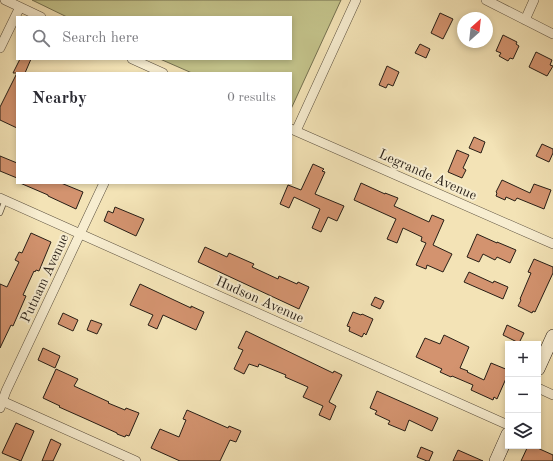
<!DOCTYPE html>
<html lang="en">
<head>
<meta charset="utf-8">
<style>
  body { margin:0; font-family:"Old Standard TT",serif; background:#f7f7f7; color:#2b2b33 }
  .controls { position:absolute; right:12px; bottom:12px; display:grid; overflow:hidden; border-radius:0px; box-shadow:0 2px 6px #0003 }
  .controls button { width:36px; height:36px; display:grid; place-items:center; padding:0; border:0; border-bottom:1px solid #e1e1e2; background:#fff; color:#2b2b33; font:20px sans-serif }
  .compass { position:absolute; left:457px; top:12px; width:36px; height:36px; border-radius:50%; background:#fff; box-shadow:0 2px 6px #0003; rotate:27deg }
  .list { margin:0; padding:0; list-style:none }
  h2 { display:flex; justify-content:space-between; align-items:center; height:52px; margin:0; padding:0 16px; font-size:17px }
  h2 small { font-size:13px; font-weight:400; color:#7c7c81 }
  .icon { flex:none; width:22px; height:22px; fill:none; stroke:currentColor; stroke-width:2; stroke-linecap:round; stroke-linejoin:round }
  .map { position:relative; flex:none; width:553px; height:461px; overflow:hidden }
  .search { position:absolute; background:#fff; box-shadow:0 2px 6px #0003; left:16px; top:16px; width:276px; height:44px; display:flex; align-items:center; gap:10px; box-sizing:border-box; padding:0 14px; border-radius:0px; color:#7c7c81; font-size:15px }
  .panel { position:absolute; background:#fff; box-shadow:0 2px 6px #0003; left:16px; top:72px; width:276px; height:112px; border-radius:0px }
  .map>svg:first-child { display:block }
  .green { fill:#c2c189; stroke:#747050 }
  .building { fill:#d3936f; stroke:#271e16 }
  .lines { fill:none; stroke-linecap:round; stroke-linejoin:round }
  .lane-casing { stroke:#5a4f3e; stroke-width:6 }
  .street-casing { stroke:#5a4f3e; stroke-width:10 }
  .secondary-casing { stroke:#271e16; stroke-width:14 }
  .lane { stroke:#f7edd0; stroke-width:4.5 }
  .street { stroke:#f7edd0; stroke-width:9 }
  .secondary { stroke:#f7edd0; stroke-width:13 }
  .labels { text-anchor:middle; stroke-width:4; stroke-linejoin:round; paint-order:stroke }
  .street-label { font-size:14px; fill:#271e16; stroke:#f7edd0 }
</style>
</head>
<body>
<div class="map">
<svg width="553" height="461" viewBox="0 0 553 461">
  <rect width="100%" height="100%" fill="#f3e3b6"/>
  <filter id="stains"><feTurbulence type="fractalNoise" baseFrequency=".005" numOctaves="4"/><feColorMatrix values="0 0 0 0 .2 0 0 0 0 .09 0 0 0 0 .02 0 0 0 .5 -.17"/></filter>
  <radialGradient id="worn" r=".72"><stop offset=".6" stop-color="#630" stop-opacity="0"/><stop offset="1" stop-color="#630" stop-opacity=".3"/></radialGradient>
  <path class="green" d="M 32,0 L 341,0 L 291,109 L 291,73 L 192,73 L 160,59 L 291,59 L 291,17 L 67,17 Z"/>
  <path class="building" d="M 440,13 L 453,19 L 443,39 L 431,33 Z
    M 503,35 L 517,42 L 516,44 L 519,46 L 513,59 L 510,58 L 508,61 L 499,56 L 501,53 L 496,51 Z
    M 420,44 L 430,49 L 426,58 L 415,53 Z
    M 536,52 L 552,60 L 550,65 L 553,66 L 547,76 L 529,67 Z
    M 20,59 L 31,59 L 25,73 L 17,73 L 17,128 L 0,120 L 0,107 L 17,73 L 13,73 Z
    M 387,66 L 399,72 L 393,86 L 388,84 L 386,88 L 379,85 Z
    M 474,137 L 485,142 L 481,153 L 469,148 Z
    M 542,144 L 553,149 L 553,153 L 549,162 L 536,156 Z
    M 457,150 L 469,155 L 463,168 L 466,170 L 462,178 L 448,172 Z
    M 0,156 L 17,163 L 17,178 L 0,171 Z
    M 313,164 L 324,169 L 322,171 L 325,172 L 315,194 L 344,206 L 337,221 L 328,217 L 321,232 L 312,228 L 320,209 L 294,197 L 289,208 L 280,204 L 288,185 L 301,190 Z
    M 502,180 L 530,193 L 534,184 L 551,190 L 544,209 L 517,198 L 515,201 L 506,197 L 505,200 L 496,196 L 497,193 L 496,192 Z
    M 20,183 L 61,183 L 83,192 L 76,209 L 48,196 L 48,195 Z
    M 361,183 L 385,194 L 385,193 L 398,198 L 394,206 L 429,222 L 432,215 L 444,220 L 433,245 L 452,254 L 443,272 L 427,265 L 426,269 L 416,265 L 426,243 L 421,241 L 422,237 L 403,228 L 397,243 L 387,239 L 396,219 L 354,200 Z
    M 115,207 L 144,219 L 136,236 L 104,221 L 108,211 L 113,213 Z
    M 31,233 L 51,242 L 39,271 L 36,270 L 35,272 L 34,271 L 23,295 L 26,296 L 13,326 L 11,325 L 0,348 L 0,284 L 7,287 L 19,262 L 15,260 L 19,252 L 22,253 Z
    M 477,234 L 497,243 L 497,242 L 516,250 L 510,263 L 497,257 L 495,260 L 483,254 L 479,262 L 467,257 Z
    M 205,247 L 227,257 L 229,253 L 254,264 L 252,267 L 278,279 L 279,276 L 297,284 L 298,282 L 309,287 L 299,309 L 198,262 Z
    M 534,259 L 553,267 L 553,273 L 535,312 L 533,311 L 532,313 L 518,306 L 521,300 L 520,299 L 531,273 L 528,272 Z
    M 469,272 L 493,283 L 494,281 L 508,287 L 503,299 L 464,282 Z
    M 140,284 L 191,308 L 191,306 L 204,312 L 196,330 L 163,315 L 157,329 L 148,325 L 153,315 L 130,305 Z
    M 375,297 L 384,301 L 380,309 L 371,305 Z
    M 353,312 L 361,315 L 362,314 L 373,319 L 366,335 L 364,333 L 362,337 L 349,331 L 350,327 L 347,326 Z
    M 63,313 L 78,320 L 73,331 L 58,324 Z
    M 91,320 L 102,324 L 97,334 L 87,330 Z
    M 507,325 L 524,333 L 519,343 L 503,335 Z
    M 246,331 L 333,373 L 334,371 L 342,375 L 329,402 L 336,406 L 330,420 L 319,415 L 323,406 L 303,397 L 308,387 L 285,377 L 286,375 L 259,364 L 258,367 L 249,364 L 244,374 L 234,369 L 243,350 L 238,348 Z
    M 444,335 L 469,347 L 460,368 L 468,371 L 467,372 L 484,380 L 491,363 L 508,370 L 508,374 L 497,399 L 494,397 L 493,400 L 471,390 L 473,385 L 452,376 L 451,377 L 440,372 L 442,369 L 416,357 L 425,338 L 440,344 Z
    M 43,348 L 60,356 L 55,368 L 38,360 Z
    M 56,369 L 78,379 L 74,386 L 109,402 L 108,403 L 125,410 L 126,408 L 139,413 L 129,436 L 126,435 L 125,437 L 117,434 L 117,433 L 86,419 L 59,407 L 60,406 L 43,398 Z
    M 377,391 L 438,418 L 432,431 L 409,420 L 405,431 L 388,424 L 390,421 L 375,414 L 377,411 L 370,408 Z
    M 187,410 L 228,428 L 229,426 L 241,431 L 236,442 L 230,440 L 220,461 L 180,461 L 151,448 L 160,429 L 179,437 L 186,420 L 183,419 Z
    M 16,423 L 34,431 L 21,461 L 2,453 Z
    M 51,439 L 61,444 L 53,461 L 42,461 Z
    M 528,446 L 533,446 L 553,455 L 553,461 L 521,461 Z
    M 421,447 L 433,452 L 429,461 L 427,461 L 417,457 Z
    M 458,450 L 483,461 L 453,461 Z"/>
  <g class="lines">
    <g class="lane-casing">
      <path id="lane" d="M 0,213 L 5,200"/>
    </g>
    <g class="street-casing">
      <path id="street" d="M 5,0 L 41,17
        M 486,0 L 553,34
        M 525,20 L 534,0
        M 0,48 L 20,7
        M 132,59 L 163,73
        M 291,129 L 553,244
        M 296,131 L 356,0
        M 0,198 L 508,425
        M 538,388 L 553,395
        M 0,400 L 136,461
        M 0,408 L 6,391 L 104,183"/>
    </g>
    <g class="secondary-casing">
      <path id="secondary" d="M 538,369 L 553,336
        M 496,461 L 508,434"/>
    </g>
    <use href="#lane" class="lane"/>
    <use href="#street" class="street"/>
    <use href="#secondary" class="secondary"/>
  </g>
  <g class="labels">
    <g class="street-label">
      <text transform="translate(428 174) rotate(24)" y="5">Legrande Avenue</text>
      <text transform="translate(44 278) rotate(-65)" y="5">Putnam Avenue</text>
      <text transform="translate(260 299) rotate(24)" y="5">Hudson Avenue</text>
    </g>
  </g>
  <rect width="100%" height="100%" filter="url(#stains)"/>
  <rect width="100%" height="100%" fill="url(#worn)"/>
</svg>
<div class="controls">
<button>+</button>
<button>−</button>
<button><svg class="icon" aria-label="layers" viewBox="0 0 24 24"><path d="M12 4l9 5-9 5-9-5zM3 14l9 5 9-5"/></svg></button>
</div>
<svg class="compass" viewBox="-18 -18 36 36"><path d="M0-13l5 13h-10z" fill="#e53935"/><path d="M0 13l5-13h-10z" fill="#7c7c81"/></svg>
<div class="search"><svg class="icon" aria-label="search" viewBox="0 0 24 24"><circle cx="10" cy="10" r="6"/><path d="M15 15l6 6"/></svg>Search here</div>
<section class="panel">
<h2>Nearby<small>0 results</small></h2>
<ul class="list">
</ul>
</section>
</div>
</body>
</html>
